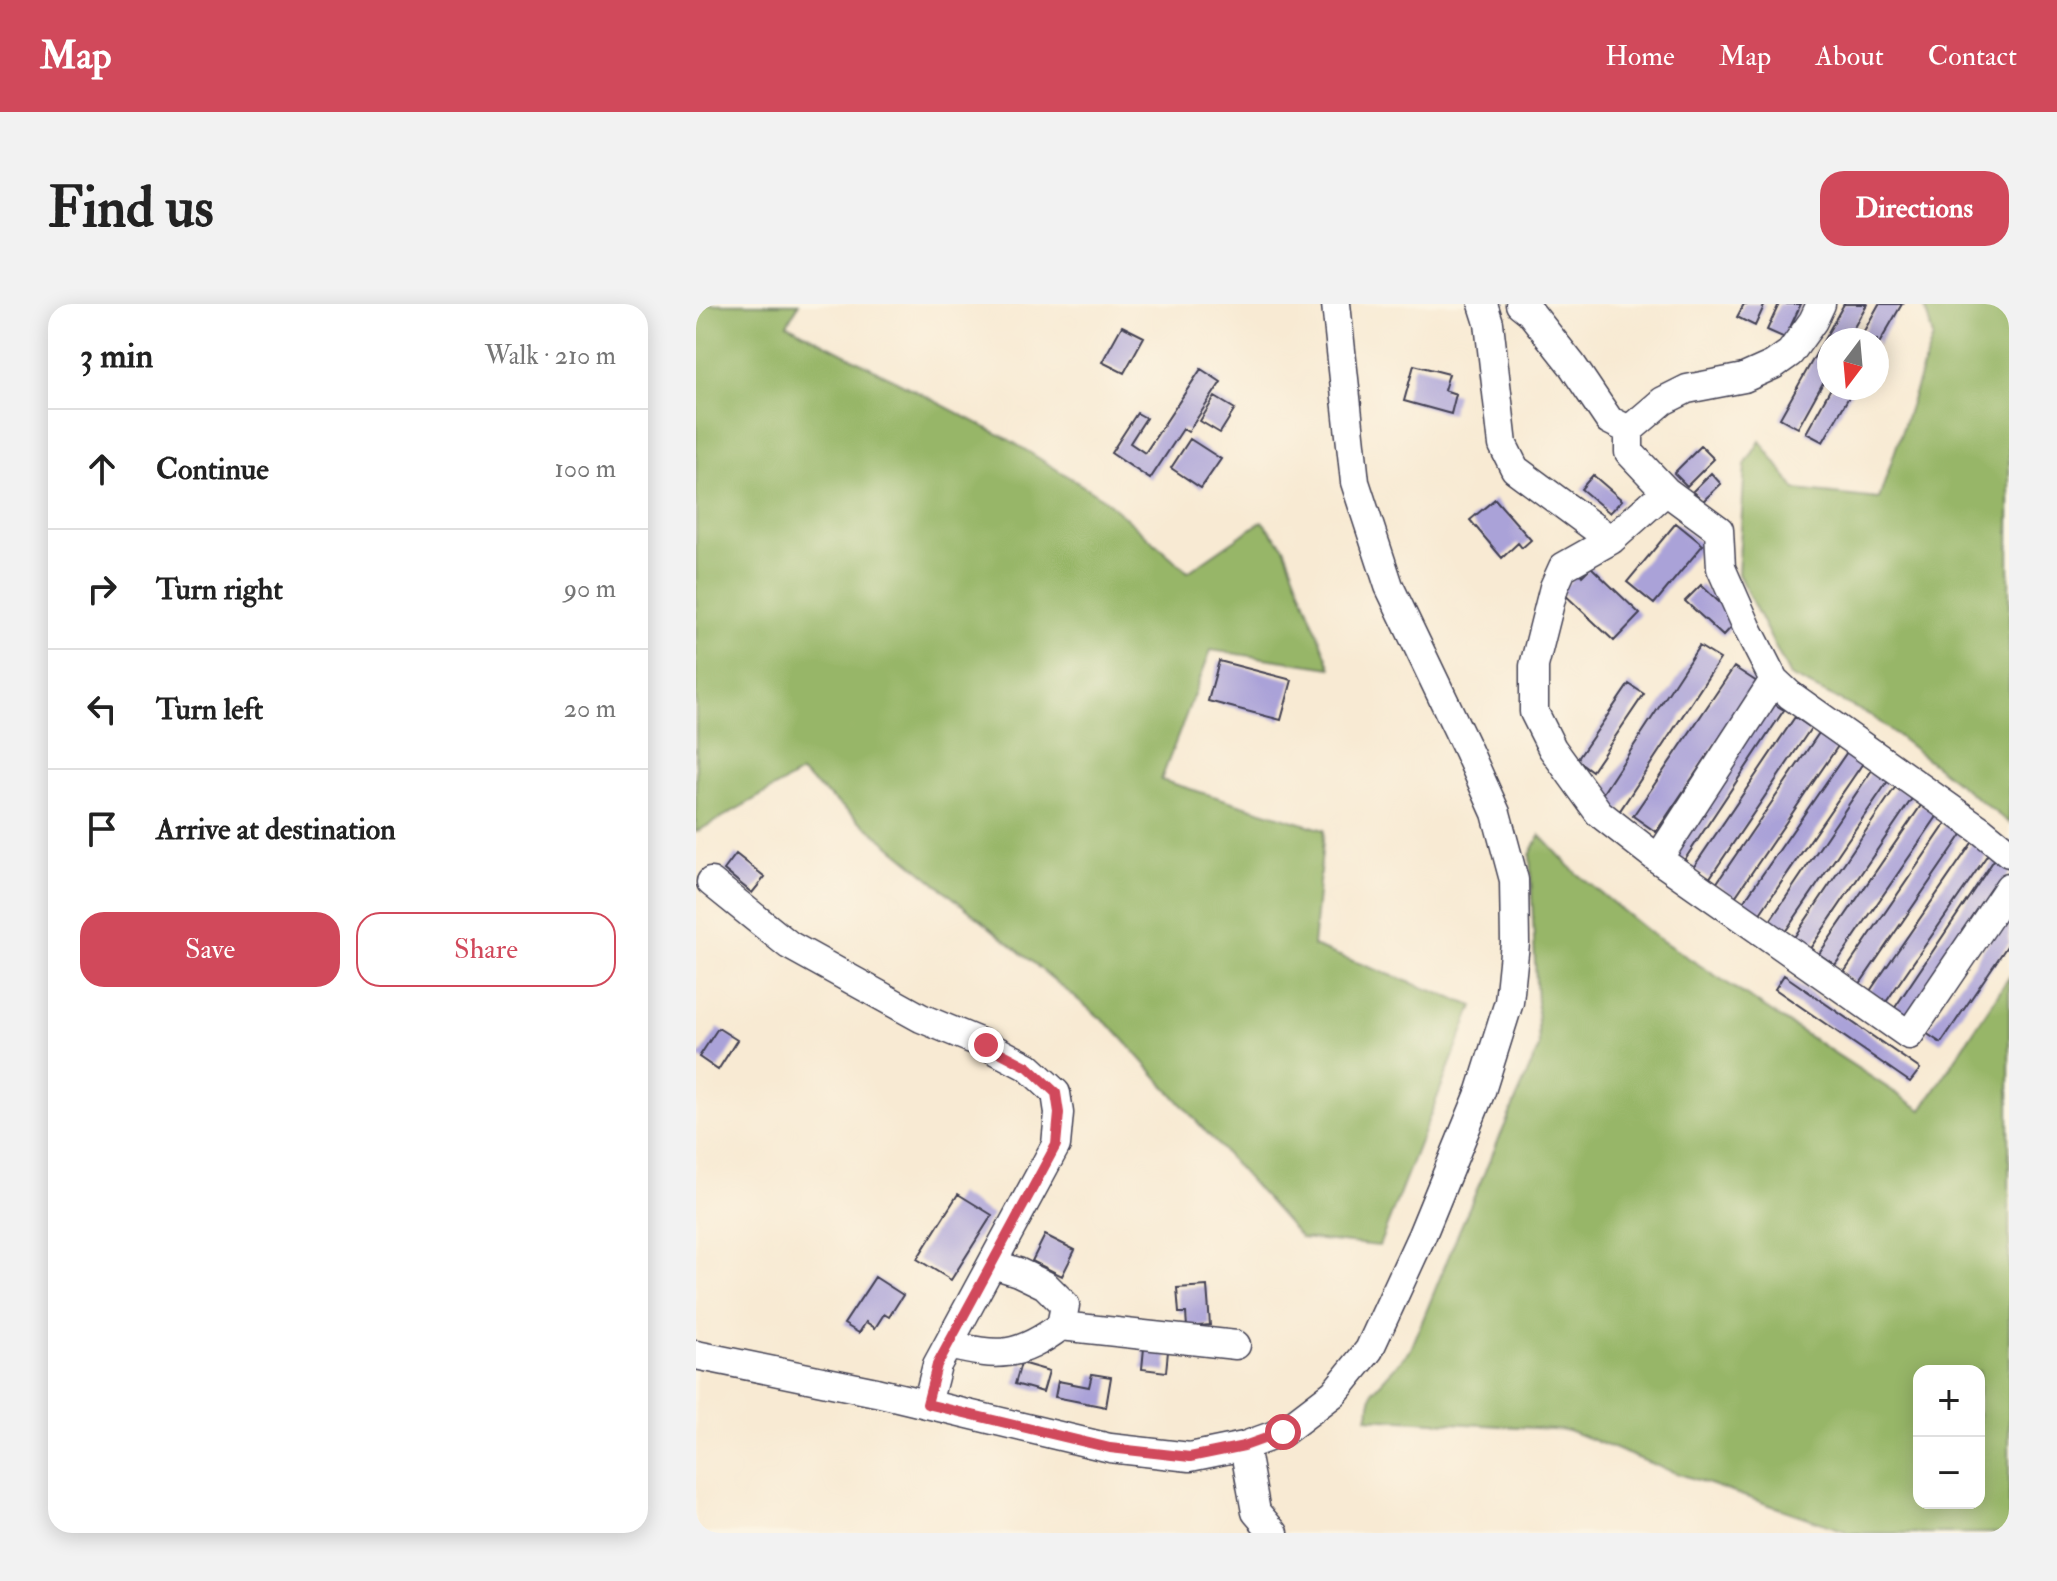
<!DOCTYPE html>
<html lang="en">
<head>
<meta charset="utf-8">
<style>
  body { margin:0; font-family:"IM FELL Double Pica",serif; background:#f2f2f2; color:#222 }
  .controls { position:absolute; right:24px; bottom:24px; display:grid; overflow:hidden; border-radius:16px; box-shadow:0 4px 20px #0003 }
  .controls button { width:72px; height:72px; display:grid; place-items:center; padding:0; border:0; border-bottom:2px solid #e0e0e0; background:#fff; color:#222; font:40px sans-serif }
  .compass { position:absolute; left:1121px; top:24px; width:72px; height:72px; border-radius:50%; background:#fff; box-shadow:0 4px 20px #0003; rotate:196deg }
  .stop { position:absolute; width:24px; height:24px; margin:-18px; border:6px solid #d1495b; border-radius:50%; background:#fff }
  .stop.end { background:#d1495b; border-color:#fff; box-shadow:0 2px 8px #0008 }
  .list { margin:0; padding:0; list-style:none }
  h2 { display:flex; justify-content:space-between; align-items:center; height:104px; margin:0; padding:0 32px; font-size:34px }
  h2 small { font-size:26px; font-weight:400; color:#767676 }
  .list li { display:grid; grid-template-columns:52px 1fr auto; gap:24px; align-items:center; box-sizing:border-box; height:120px; padding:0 32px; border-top:2px solid #e0e0e0 }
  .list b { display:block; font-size:30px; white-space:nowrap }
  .list em { font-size:26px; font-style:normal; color:#767676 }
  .actions { display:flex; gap:16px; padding:24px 32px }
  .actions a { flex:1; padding:18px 0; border:2px solid #d1495b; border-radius:24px; text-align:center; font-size:28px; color:#d1495b }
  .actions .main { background:#d1495b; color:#fff }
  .icon { flex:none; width:44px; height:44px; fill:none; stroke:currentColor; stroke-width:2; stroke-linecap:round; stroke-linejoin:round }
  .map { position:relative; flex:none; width:1313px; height:1229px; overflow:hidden; border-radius:24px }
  header { display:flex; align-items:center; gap:48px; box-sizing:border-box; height:112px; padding:0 40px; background:#d1495b; color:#fff }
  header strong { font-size:38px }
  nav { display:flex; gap:44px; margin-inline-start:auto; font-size:28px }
  .intro { display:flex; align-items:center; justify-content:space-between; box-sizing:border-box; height:192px; padding:0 48px }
  h1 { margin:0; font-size:56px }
  .button { padding:20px 36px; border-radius:24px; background:#d1495b; color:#fff; font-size:28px; font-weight:700 }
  main { display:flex; gap:48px; padding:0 48px }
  aside { flex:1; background:#fff; border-radius:24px; box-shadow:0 4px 20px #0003 }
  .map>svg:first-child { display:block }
  .forest { fill:#97b668; stroke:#5c6c52; stroke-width:2; fill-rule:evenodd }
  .building { fill:#aaa2d8 }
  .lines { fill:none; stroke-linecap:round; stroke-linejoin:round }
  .minor-casing { stroke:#424052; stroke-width:31 }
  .minor { stroke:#fff; stroke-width:28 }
  .route { stroke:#d1495b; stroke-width:10 }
</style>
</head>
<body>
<header>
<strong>Map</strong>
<nav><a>Home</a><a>Map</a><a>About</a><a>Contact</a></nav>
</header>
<div class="intro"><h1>Find us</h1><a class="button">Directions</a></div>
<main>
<aside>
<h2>3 min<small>Walk · 210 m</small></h2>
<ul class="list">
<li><svg class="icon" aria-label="ahead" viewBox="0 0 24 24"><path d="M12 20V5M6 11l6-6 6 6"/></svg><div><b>Continue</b></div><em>100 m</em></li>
<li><svg class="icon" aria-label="right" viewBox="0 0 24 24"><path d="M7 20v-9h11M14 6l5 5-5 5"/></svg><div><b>Turn right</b></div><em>90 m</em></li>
<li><svg class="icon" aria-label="left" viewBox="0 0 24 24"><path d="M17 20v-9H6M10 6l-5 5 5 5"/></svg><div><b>Turn left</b></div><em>20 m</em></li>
<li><svg class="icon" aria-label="arrive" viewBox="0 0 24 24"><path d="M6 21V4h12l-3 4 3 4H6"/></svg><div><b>Arrive at destination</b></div></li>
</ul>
<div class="actions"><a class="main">Save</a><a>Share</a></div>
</aside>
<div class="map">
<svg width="1313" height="1229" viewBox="0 0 1313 1229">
  <rect width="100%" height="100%" fill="#fcf5e5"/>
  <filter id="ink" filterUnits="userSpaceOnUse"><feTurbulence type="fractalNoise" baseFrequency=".0125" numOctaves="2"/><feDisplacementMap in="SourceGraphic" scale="16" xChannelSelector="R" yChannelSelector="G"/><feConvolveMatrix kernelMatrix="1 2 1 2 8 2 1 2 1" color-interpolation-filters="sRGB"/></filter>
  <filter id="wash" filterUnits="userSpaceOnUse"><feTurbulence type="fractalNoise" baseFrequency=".006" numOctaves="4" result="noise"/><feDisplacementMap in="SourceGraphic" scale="32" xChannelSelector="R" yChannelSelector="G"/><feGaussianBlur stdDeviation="1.8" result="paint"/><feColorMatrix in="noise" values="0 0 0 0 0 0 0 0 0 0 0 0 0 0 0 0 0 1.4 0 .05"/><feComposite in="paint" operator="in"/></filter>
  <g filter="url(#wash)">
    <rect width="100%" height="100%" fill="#f8ead3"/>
    <path class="forest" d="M 0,0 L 103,0 L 91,20 L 312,135 L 408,195 L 492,268 L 566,217 L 588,243 L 635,364 L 515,346 L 465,476 L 628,526 L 617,642 L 777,702 L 683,942 L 605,934 L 419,726 L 105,469 L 0,528 Z
      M 1228,0 L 1313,0 L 1313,519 L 1176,412 L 1094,372 L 1042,270 L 1049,161 L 1064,137 L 1100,186 L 1183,195 L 1237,33 Z
      M 844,531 L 880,569 L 954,629 L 1226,806 L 1313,673 L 1313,1229 L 1155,1229 L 969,1165 L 872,1126 L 671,1114 L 677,1087 L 715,1045 L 763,927 L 843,743 L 834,551 ZM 1283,1067 L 1283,1199 L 1223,1199 L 1223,1067 Z"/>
    <g id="blocks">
      <path class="building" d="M 1048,0 L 1069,0 L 1059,22 L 1041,13 Z
        M 1083,0 L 1105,0 L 1089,34 L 1071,26 Z
        M 1148,0 L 1171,0 L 1151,36 L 1133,36 L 1133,68 L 1102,124 L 1084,114 Z
        M 1183,0 L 1206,0 L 1181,43 L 1181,36 L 1163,36 Z
        M 426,22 L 448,33 L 428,69 L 406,58 Z
        M 718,61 L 753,70 L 748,86 L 760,90 L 755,110 L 708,97 Z
        M 505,65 L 525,78 L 492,128 L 487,125 L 454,175 L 415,149 L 441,109 L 450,114 L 434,139 L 449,149 Z
        M 1135,84 L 1158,84 L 1127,138 L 1110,129 Z
        M 519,93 L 539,105 L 524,129 L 504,117 Z
        M 494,135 L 525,155 L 505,184 L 475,164 Z
        M 1005,142 L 1018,155 L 991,182 L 978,169 Z
        M 1015,169 L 1025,180 L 1007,197 L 997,187 Z
        M 897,171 L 926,196 L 914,209 L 885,185 Z
        M 799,195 L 835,236 L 826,244 L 822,239 L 806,254 L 774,216 Z
        M 980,219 L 1007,241 L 958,300 L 931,278 Z
        M 895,263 L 944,310 L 918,337 L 865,287 L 883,268 L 886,272 Z
        M 1005,281 L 1042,316 L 1027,332 L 989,297 Z
        M 1003,342 L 1024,355 L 923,508 L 903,495 Z
        M 523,357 L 596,376 L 585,416 L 512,397 Z
        M 1038,363 L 1061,378 L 960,528 L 937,512 Z
        M 933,380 L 948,390 L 896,467 L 881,456 Z
        M 1071,396 L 1088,406 L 987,558 L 971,547 Z
        M 1099,413 L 1115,424 L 1013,575 L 997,564 Z
        M 1123,429 L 1142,442 L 1039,593 L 1020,580 Z
        M 1151,448 L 1167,459 L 1063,611 L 1046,600 Z
        M 1176,466 L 1192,477 L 1089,628 L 1074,617 Z
        M 1200,482 L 1217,493 L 1113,646 L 1097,635 Z
        M 1226,500 L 1242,511 L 1139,661 L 1123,650 Z
        M 1251,518 L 1267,529 L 1163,681 L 1147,670 Z
        M 1278,536 L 1294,547 L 1190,698 L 1174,687 Z
        M 40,550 L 69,573 L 56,589 L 28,566 Z
        M 1300,553 L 1313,562 L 1313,570 L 1215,716 L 1198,705 Z
        M 1313,608 L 1313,639 L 1245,739 L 1230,729 Z
        M 1088,671 L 1224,765 L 1214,778 L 1079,685 Z
        M 22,724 L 41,736 L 22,766 L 3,753 Z
        M 262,890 L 296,911 L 255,976 L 221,955 Z
        M 349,931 L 379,946 L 366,972 L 336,957 Z
        M 179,973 L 207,991 L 193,1013 L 188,1010 L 179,1024 L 170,1018 L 163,1029 L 148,1020 Z
        M 511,982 L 514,1021 L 491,1023 L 490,1009 L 483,1009 L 481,984 Z
        M 448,1044 L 472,1047 L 470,1068 L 446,1065 Z
        M 325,1059 L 353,1067 L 347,1088 L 319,1080 Z
        M 396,1070 L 415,1073 L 410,1103 L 359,1093 L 362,1077 L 393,1083 Z"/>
    </g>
  </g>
  <g filter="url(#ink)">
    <use href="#blocks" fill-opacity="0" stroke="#424052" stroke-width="2"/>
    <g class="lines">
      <g class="minor-casing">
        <path id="minor" d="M 787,0 L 793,19 L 807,141 L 819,165 L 915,236 L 970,187
          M 824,0 L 834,8 L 876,61 L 913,116 L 933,126 L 967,97 L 991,85 L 1048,74 L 1077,61 L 1094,49 L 1117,17 L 1125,0
          M 933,126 L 933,148 L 970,187 L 1023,226 L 1025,264 L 1051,323 L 1078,376 L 1094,391 L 1286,527 L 1313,549
          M 915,236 L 867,263 L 858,283 L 838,362 L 838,408 L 856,444 L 903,509 L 962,555 L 1078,376
          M 962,555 L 1213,731 L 1313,583
          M 15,578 L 93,641 L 225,714 L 290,741 L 332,763 L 360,789 L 363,809 L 360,841 L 241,1061 L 231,1100
          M 297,960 L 322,968 L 349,981 L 369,1001 L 365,1022
          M 252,1041 C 303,1053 322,1054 365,1022 L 540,1041
          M 0,1051 L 180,1088 L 414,1144 L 494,1153 L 548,1142 L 587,1128 L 638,1089 L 673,1046 L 726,931 L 785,787 L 813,698 L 819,639 L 818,576 L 800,509 L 772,447 L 693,282 L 659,178 L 640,0
          M 548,1142 L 560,1208 L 578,1229"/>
      </g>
      <use href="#minor" class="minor"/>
    </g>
  </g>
  <g class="lines" filter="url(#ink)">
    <path class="route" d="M 290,741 L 332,763 L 360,789 L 363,809 L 360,841 L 241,1061 L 231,1100 L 414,1144 L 494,1153 L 548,1142 L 587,1128"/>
  </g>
</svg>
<div class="controls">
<button>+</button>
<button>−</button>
</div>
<svg class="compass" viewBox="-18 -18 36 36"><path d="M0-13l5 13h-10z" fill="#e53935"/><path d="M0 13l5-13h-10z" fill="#767676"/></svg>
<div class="stop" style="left:587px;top:1128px"></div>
<div class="stop end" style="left:290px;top:741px"></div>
</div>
</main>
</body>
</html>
